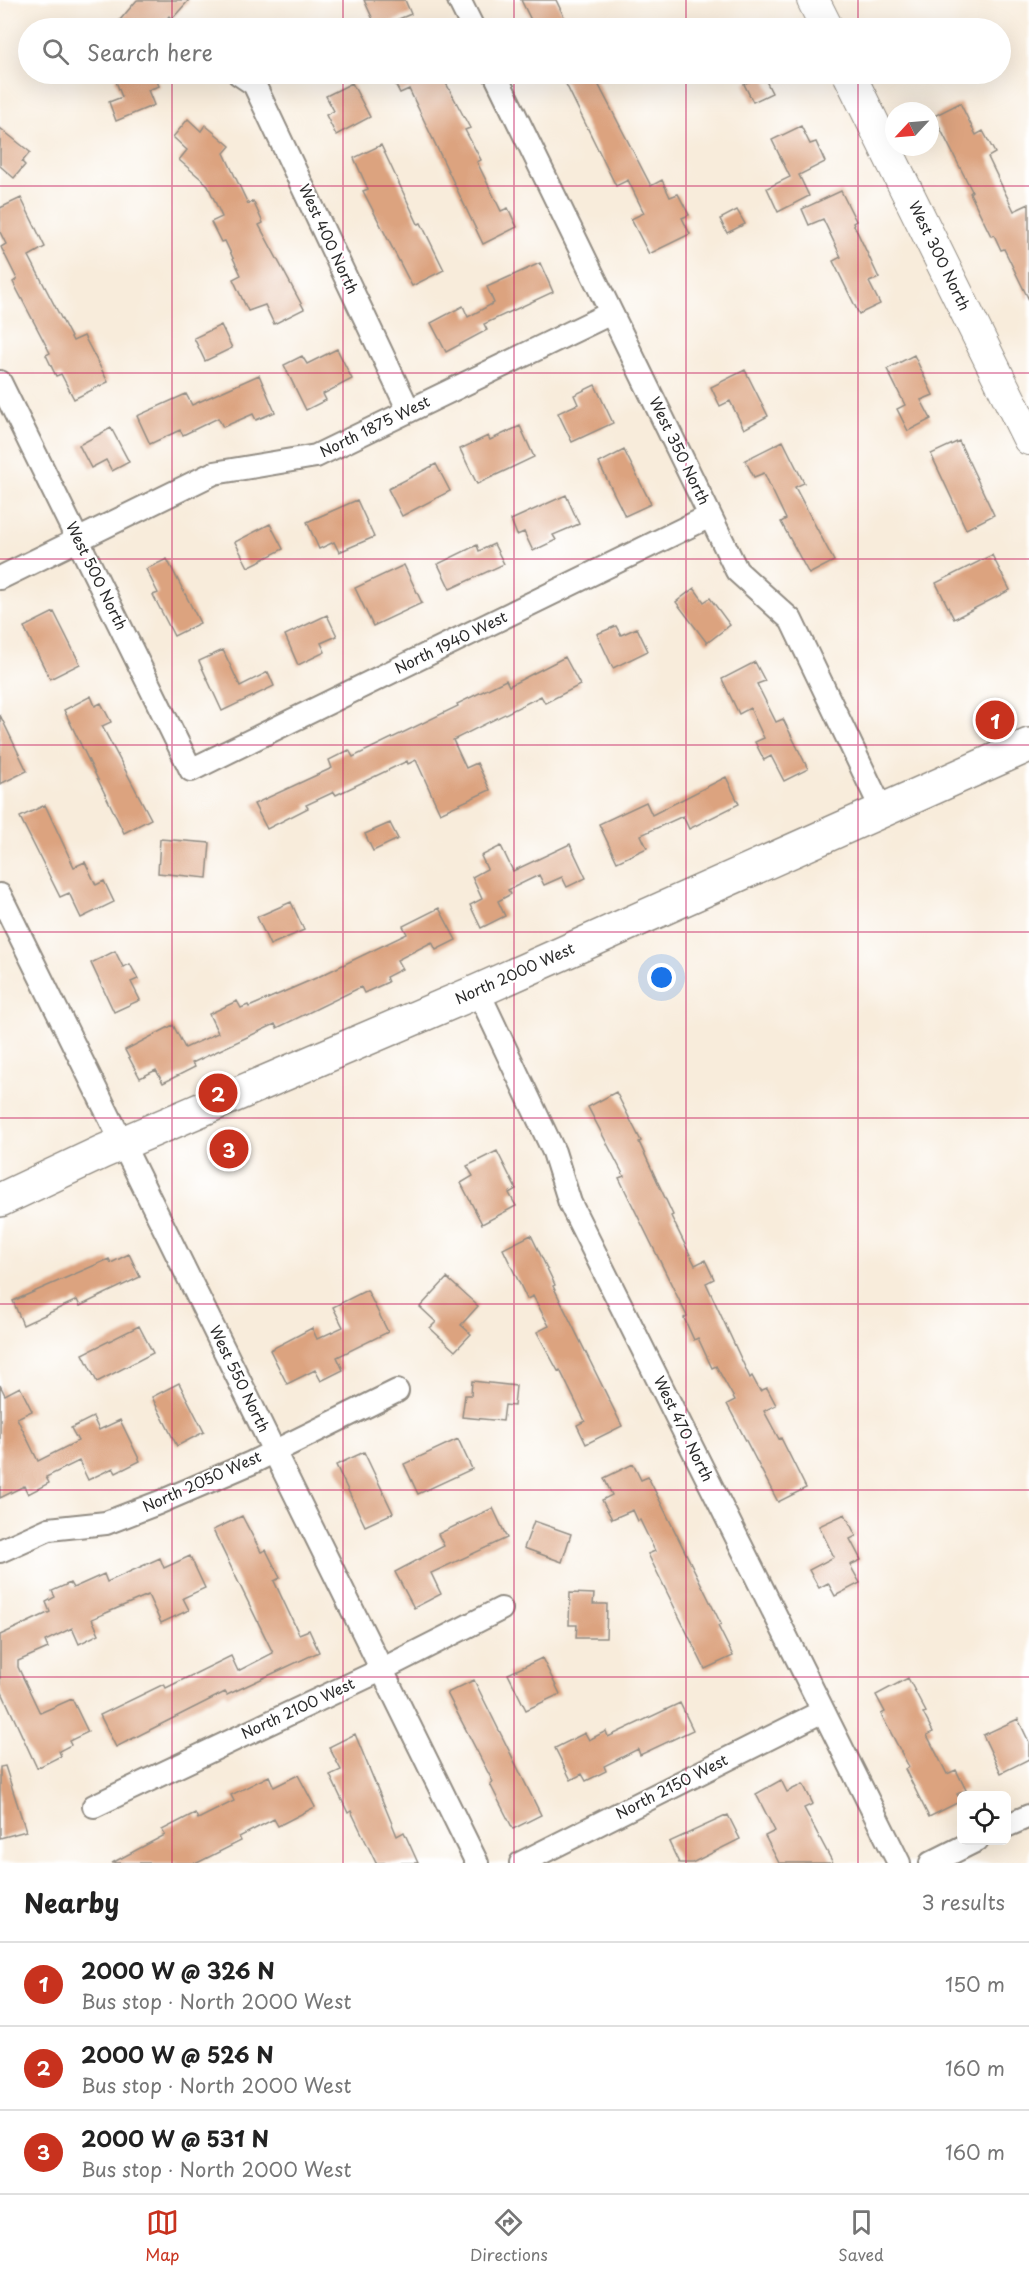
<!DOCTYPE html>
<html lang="en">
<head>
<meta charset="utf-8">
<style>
  body { margin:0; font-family:"Playpen Sans",sans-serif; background:#f2f2f2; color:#222 }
  .controls { position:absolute; right:18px; bottom:18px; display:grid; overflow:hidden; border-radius:9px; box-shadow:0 6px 24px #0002 }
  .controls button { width:54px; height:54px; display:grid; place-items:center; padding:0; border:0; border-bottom:2px solid #e0e0e0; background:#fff; color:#222; font:30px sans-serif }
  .compass { position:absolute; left:885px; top:102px; width:54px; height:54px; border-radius:50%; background:#fff; box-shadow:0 6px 24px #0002; rotate:244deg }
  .you { position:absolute; left:662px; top:978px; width:21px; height:21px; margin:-15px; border:4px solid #fff; border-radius:50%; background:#1a73e8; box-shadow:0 0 0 9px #1a73e833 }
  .badge { display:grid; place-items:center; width:39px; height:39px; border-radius:50%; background:#c8321e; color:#fff; font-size:20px; font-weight:700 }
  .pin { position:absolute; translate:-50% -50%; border:3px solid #fff; box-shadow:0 2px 6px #0006 }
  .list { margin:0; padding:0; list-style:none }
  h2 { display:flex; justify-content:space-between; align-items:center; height:78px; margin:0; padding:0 24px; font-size:26px }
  h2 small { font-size:20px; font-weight:400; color:#767676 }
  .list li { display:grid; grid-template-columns:39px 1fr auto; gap:18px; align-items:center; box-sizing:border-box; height:84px; padding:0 24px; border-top:2px solid #e0e0e0 }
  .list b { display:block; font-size:22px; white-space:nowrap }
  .list p { margin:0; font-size:20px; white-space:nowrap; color:#767676 }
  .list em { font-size:20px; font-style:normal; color:#767676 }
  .icon { flex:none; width:33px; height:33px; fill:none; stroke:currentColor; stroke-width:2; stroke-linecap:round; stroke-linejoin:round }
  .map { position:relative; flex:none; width:1029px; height:1863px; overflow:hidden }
  .search { position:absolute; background:#fff; box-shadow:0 6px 24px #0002; left:18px; right:18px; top:18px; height:66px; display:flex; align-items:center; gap:15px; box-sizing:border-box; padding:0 21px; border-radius:33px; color:#767676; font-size:22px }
  .sheet { height:330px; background:#fff }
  nav { display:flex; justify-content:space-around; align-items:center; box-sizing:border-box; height:84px; border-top:2px solid #e0e0e0; background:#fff; font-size:16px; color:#767676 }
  nav a { display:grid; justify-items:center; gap:3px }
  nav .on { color:#c8321e }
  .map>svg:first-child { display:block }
  .building { fill:#dca37f }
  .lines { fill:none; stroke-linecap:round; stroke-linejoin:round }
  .minor-casing { stroke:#928c83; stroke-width:26 }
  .secondary-casing { stroke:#928c83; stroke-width:34 }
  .primary-casing { stroke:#928c83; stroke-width:36 }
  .minor { stroke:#fff; stroke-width:22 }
  .secondary { stroke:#fff; stroke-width:32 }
  .primary { stroke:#fff; stroke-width:33 }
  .grid { fill:none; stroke:#c2185b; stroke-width:1.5; stroke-opacity:0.55 }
  .labels { text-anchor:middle; stroke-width:4.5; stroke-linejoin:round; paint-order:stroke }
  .street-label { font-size:15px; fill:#2b2b2b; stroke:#fff }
</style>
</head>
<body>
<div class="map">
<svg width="1029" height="1863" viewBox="0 0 1029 1863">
  <rect width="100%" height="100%" fill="#fff"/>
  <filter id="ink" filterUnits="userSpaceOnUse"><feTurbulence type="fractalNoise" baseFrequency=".0167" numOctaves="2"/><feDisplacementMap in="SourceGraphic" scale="12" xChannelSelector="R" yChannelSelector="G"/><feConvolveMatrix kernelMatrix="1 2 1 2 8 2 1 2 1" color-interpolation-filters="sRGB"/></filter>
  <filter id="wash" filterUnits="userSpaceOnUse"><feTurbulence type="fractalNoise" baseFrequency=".008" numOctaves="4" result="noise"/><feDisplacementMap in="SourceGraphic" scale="24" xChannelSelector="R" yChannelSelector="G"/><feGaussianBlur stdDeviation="1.35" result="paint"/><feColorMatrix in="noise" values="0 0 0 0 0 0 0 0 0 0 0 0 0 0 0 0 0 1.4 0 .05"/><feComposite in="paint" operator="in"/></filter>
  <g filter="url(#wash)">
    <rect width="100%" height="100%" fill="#f8ecdb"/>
    <g id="blocks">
      <path class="building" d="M 137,0 L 189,0 L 172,19 L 169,16 L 159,28 L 130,28 L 120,20 Z
        M 364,0 L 405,0 L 411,14 L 377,28 Z
        M 521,0 L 556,0 L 566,21 L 552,28 L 535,28 Z
        M 129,74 L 154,74 L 159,86 L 148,90 L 154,105 L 116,121 L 109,102 L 122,97 L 115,79 Z
        M 390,74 L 441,74 L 470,128 L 465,130 L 481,160 L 477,162 L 501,211 L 508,208 L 517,227 L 483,244 L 409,89 L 400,93 Z
        M 561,74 L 593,74 L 651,186 L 662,180 L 670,197 L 678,194 L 689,215 L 682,218 L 690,234 L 649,254 L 631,219 L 644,213 L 628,180 L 616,186 Z
        M 763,75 L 772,93 L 753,102 L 744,84 Z
        M 352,83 L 370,117 L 336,135 L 326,115 L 334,111 L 326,96 Z
        M 960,103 L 976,135 L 983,131 L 995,153 L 988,157 L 1014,211 L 1029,204 L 1029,300 L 1004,249 L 1001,250 L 994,235 L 991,236 L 970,193 L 972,191 L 934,116 Z
        M 188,119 L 201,131 L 205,125 L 230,146 L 224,153 L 248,204 L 253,201 L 263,223 L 259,225 L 304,309 L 274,324 L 265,305 L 248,311 L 233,279 L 241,275 L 225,241 L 221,242 L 211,222 L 222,217 L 207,184 L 179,160 L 187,150 L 173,137 Z
        M 801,126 L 810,144 L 816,142 L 825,162 L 799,175 L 809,196 L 778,212 L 767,188 L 790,177 L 772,140 Z
        M 0,128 L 30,152 L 22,162 L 25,165 L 14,178 L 0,166 Z
        M 381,145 L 418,224 L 421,223 L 444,270 L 412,286 L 363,191 L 368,189 L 354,158 Z
        M 841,191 L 856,221 L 853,223 L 879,278 L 869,282 L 880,304 L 859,314 L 833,261 L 841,257 L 823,219 L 809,225 L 802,209 Z
        M 21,198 L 45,247 L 29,256 L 73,341 L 84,336 L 108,382 L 74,399 L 61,374 L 56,376 L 46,355 L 50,353 L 13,282 L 17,279 L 1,247 L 6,244 L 0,232 L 0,208 Z
        M 737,210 L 745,224 L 727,233 L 720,219 Z
        M 540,263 L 553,292 L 484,324 L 487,330 L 446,352 L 431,323 L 463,306 L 468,317 L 494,303 L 487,287 Z
        M 221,325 L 232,348 L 205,361 L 194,338 Z
        M 337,349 L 352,379 L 323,394 L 326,400 L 306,410 L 284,365 L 302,356 L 307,364 Z
        M 914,355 L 933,395 L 921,400 L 931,419 L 908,431 L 897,409 L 905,405 L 887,369 Z
        M 745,370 L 768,416 L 744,429 L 730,401 L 720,406 L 711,387 Z
        M 259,375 L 275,412 L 256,420 L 253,414 L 223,427 L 218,418 L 183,435 L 180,430 L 150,444 L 137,416 L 186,394 L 192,405 Z
        M 595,385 L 613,423 L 572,442 L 558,413 L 578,404 L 574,395 Z
        M 520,426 L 534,457 L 477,484 L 460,449 L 488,436 L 490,440 Z
        M 111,428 L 129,462 L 112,471 L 106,460 L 91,468 L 79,445 Z
        M 783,441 L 804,483 L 795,487 L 834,561 L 809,574 L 781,522 L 786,519 L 764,473 L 754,477 L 745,460 Z
        M 959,441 L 994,515 L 966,529 L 931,454 Z
        M 624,450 L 651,504 L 625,516 L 599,463 Z
        M 436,464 L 450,491 L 402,516 L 388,489 Z
        M 566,495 L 579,524 L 553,535 L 556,540 L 533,551 L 524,532 L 517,535 L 511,520 Z
        M 357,500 L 374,537 L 339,552 L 334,542 L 319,549 L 307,522 Z
        M 270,524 L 283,549 L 248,567 L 235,542 Z
        M 494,544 L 504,564 L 450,589 L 438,564 L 477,545 L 479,551 Z
        M 992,555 L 1010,590 L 954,619 L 936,583 Z
        M 167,559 L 200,623 L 174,636 L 153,595 L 158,593 L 146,569 Z
        M 404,565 L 422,603 L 373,626 L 355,588 Z
        M 694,588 L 704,602 L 710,598 L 730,625 L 707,643 L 676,602 Z
        M 54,612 L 80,664 L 50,679 L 24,627 Z
        M 327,615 L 337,636 L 321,643 L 325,652 L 298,665 L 285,635 Z
        M 616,626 L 621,635 L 637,628 L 648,651 L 613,668 L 597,634 Z
        M 223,650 L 240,686 L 268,672 L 274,686 L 222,711 L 199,661 Z
        M 565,657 L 580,685 L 545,703 L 541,696 L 453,740 L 466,768 L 477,763 L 490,790 L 440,813 L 416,760 L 408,764 L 407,761 L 336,795 L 334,792 L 306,805 L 308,808 L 267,829 L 254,804 L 332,768 L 329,760 L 349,750 L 353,757 L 458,706 L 457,704 L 506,680 L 509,686 Z
        M 755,662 L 765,681 L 757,684 L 776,722 L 783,719 L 808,769 L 784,781 L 771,756 L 764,760 L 755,742 L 764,738 L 750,708 L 739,714 L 722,679 Z
        M 91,696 L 95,706 L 101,703 L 111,722 L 102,726 L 151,819 L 124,833 L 64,710 Z
        M 0,715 L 27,771 L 0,784 Z
        M 726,777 L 739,804 L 689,829 L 683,816 L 641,835 L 647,848 L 617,862 L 599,824 L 646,802 L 652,815 Z
        M 45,805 L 74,867 L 85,862 L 96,885 L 104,881 L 114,902 L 81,918 L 69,893 L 60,897 L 20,817 Z
        M 390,823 L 398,839 L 373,851 L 365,834 Z
        M 160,839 L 210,843 L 207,878 L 158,873 Z
        M 570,844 L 586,878 L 567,887 L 562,877 L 544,885 L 539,875 L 508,890 L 511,894 L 498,901 L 505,916 L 481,928 L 470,905 L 482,899 L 472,877 L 487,869 L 481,856 L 501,846 L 513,871 Z
        M 291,902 L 304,930 L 270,945 L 257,917 Z
        M 439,908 L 456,940 L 436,950 L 432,942 L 397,960 L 402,969 L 386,977 L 388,982 L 364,993 L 361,987 L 277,1028 L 275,1024 L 192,1063 L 195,1067 L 163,1083 L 156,1070 L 140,1078 L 125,1050 L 173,1025 L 185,1048 L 218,1033 L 209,1014 L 237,1001 L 241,1008 L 248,1005 L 249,1007 L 316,978 L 407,934 L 403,926 Z
        M 115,951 L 123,967 L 130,964 L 138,979 L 131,982 L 140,1000 L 114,1012 L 91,963 Z
        M 616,1092 L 641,1141 L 639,1142 L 673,1215 L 671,1216 L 695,1265 L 705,1260 L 714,1279 L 706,1283 L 750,1378 L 752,1376 L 760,1391 L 767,1388 L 776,1405 L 764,1411 L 779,1439 L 781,1438 L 806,1488 L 778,1502 L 727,1404 L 735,1400 L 716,1366 L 712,1368 L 698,1338 L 694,1340 L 684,1318 L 687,1316 L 619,1178 L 624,1176 L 588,1107 Z
        M 497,1151 L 516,1189 L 509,1193 L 516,1206 L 482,1224 L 461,1183 L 473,1176 L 467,1166 Z
        M 531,1235 L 555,1285 L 553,1286 L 622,1426 L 586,1444 L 577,1425 L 585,1421 L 560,1370 L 558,1371 L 537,1332 L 549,1326 L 533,1296 L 527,1299 L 503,1249 Z
        M 129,1254 L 140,1277 L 80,1306 L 77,1300 L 23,1325 L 13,1301 L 109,1259 L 111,1263 Z
        M 447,1278 L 478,1306 L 461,1325 L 471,1334 L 455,1351 L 430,1328 L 436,1322 L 420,1307 Z
        M 367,1290 L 388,1332 L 337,1357 L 343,1370 L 321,1381 L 315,1370 L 287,1384 L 270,1350 L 312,1328 L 317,1339 L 343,1327 L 333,1307 Z
        M 139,1326 L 153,1353 L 97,1382 L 83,1354 Z
        M 472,1381 L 516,1386 L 514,1406 L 505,1405 L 503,1421 L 462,1417 L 465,1395 L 471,1395 Z
        M 179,1383 L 204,1432 L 177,1446 L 152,1397 Z
        M 0,1385 L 5,1395 L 20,1387 L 32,1411 L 17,1418 L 38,1461 L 78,1441 L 71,1428 L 93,1417 L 99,1430 L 120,1420 L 140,1461 L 116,1473 L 113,1468 L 88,1480 L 79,1461 L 46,1477 L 49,1483 L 28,1494 L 24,1486 L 0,1498 Z
        M 458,1439 L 472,1469 L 418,1494 L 404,1464 Z
        M 364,1452 L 393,1513 L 365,1526 L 336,1465 Z
        M 633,1464 L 641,1480 L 648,1477 L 721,1624 L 718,1626 L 733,1656 L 705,1669 L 648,1554 L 655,1551 L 640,1520 L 638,1521 L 633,1510 L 612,1519 L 602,1500 L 612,1495 L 604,1478 Z
        M 493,1508 L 507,1538 L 431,1573 L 441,1594 L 414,1608 L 395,1572 L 444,1546 L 438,1534 Z
        M 845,1514 L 856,1536 L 850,1539 L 861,1560 L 850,1565 L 860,1583 L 835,1596 L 828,1583 L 819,1588 L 809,1570 L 834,1557 L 819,1526 Z
        M 242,1516 L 261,1552 L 266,1550 L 280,1578 L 274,1581 L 299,1634 L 309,1630 L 319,1652 L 227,1695 L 225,1692 L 116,1747 L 100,1715 L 164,1684 L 166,1688 L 231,1656 L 238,1671 L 273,1653 L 213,1530 Z
        M 534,1521 L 571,1534 L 562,1562 L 524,1548 Z
        M 190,1556 L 205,1588 L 183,1598 L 189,1610 L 161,1623 L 148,1595 L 92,1619 L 99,1634 L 79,1644 L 72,1628 L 45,1641 L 48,1648 L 18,1661 L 18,1667 L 40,1713 L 72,1699 L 88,1732 L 69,1741 L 71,1745 L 59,1751 L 61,1756 L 37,1768 L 0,1688 L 0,1635 L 50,1612 L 46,1602 L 55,1597 L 52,1591 L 70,1583 L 73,1588 L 104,1574 L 107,1582 L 160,1558 L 164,1568 Z
        M 570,1593 L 594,1594 L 593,1604 L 607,1604 L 606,1638 L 576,1638 L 577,1625 L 569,1625 Z
        M 542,1658 L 560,1694 L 526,1710 L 508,1674 Z
        M 908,1678 L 926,1712 L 923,1713 L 933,1732 L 927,1735 L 947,1774 L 956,1770 L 966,1790 L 957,1794 L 961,1801 L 929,1817 L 905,1769 L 909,1767 L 881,1714 L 885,1712 L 876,1695 Z
        M 474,1680 L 541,1815 L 513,1829 L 490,1784 L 493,1782 L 447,1693 Z
        M 680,1703 L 693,1730 L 640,1755 L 638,1749 L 604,1766 L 606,1771 L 586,1781 L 582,1774 L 571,1780 L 555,1748 L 585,1733 L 589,1740 L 606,1731 L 608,1737 Z
        M 1018,1719 L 1029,1742 L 1029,1759 L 1001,1773 L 983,1735 Z
        M 355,1734 L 397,1836 L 404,1832 L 418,1863 L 376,1863 L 351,1811 L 348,1813 L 330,1775 L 341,1770 L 329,1747 Z
        M 5,1766 L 26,1831 L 0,1838 L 0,1767 Z
        M 298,1775 L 315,1807 L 278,1826 L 274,1819 L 239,1837 L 241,1841 L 197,1863 L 112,1863 L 165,1835 L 162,1830 L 195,1813 L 198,1819 L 234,1801 L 231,1795 L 269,1776 L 274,1787 Z
        M 781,1780 L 787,1792 L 803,1784 L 813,1804 L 804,1808 L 833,1863 L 779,1863 L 765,1836 L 775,1831 L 756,1794 Z
        M 728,1815 L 740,1839 L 692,1863 L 679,1863 L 669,1842 Z"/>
    </g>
  </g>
  <g filter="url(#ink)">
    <use href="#blocks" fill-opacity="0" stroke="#928c83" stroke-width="1.5"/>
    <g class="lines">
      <g class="minor-casing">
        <path id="minor" d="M 459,0 L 473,28
          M 239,74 L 254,84 L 409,411
          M 495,74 L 737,571 L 791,620 L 883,812
          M 0,382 L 191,770 L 710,516
          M 0,578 L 214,473 L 316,456 L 611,313
          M 0,895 L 477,1863
          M 478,991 L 554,1152 L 570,1203 L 899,1863
          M 0,1551 L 49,1529 L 106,1523 L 158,1503 L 251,1463 L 397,1391
          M 94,1806 L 381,1670 L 501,1609
          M 1006,1826 L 1029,1816
          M 521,1863 L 823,1711
          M 931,1863 L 977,1840"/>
      </g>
      <g class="secondary-casing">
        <path id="secondary" d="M 813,0 L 827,28
          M 849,74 L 1029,439"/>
      </g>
      <g class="primary-casing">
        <path id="primary" d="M 0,1200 L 102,1152 L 478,991 L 1029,745"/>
      </g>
      <use href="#minor" class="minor"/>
      <use href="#secondary" class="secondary"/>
      <use href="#primary" class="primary"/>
    </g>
  </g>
  <path class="grid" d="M 172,0 L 172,28M 343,0 L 343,28M 514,0 L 514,28M 686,0 L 686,28M 858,0 L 858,28M 172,74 L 172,1863M 343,74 L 343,1863M 514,74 L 514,1863M 686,74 L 686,1863M 858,74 L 858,1863M 0,186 L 1029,186M 0,373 L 1029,373M 0,559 L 1029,559M 0,745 L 1029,745M 0,932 L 1029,932M 0,1118 L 1029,1118M 0,1304 L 1029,1304M 0,1490 L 1029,1490M 0,1677 L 1029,1677"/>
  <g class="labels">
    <g class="street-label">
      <text transform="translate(328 239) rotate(65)" y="5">West 400 North</text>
      <text transform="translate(939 256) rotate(64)" y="5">West 300 North</text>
      <text transform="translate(375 427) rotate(-26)" y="5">North 1875 West</text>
      <text transform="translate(679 451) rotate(64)" y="5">West 350 North</text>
      <text transform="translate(96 576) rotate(64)" y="5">West 500 North</text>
      <text transform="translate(451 643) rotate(-26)" y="5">North 1940 West</text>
      <text transform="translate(515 974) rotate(-24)" y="5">North 2000 West</text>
      <text transform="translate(239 1379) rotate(64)" y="5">West 550 North</text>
      <text transform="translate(683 1429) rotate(64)" y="5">West 470 North</text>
      <text transform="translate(202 1482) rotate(-24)" y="5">North 2050 West</text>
      <text transform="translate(298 1709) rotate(-25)" y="5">North 2100 West</text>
      <text transform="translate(672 1787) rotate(-27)" y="5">North 2150 West</text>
    </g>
  </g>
</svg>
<div class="controls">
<button><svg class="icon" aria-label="locate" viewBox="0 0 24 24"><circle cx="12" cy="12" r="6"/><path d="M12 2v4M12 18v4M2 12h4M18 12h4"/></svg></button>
</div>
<svg class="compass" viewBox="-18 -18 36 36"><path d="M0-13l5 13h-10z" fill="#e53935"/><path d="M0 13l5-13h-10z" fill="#767676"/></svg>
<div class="you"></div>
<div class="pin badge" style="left:995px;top:720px">1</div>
<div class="pin badge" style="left:218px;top:1093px">2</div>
<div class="pin badge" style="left:229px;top:1149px">3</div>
<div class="search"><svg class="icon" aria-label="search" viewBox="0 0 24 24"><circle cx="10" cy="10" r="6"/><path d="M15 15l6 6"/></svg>Search here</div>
</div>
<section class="sheet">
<h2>Nearby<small>3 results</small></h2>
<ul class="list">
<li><span class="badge">1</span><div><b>2000 W @ 326 N</b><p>Bus stop · North 2000 West</p></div><em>150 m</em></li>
<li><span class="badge">2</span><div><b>2000 W @ 526 N</b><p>Bus stop · North 2000 West</p></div><em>160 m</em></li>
<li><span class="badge">3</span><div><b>2000 W @ 531 N</b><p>Bus stop · North 2000 West</p></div><em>160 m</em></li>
</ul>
</section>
<nav>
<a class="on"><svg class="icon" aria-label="map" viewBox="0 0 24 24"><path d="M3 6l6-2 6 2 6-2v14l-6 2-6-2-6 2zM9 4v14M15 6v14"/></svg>Map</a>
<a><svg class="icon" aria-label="directions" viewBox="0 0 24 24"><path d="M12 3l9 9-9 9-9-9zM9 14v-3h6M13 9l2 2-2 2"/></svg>Directions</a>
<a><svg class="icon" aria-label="saved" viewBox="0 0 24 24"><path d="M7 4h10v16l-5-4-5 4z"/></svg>Saved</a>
</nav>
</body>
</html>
